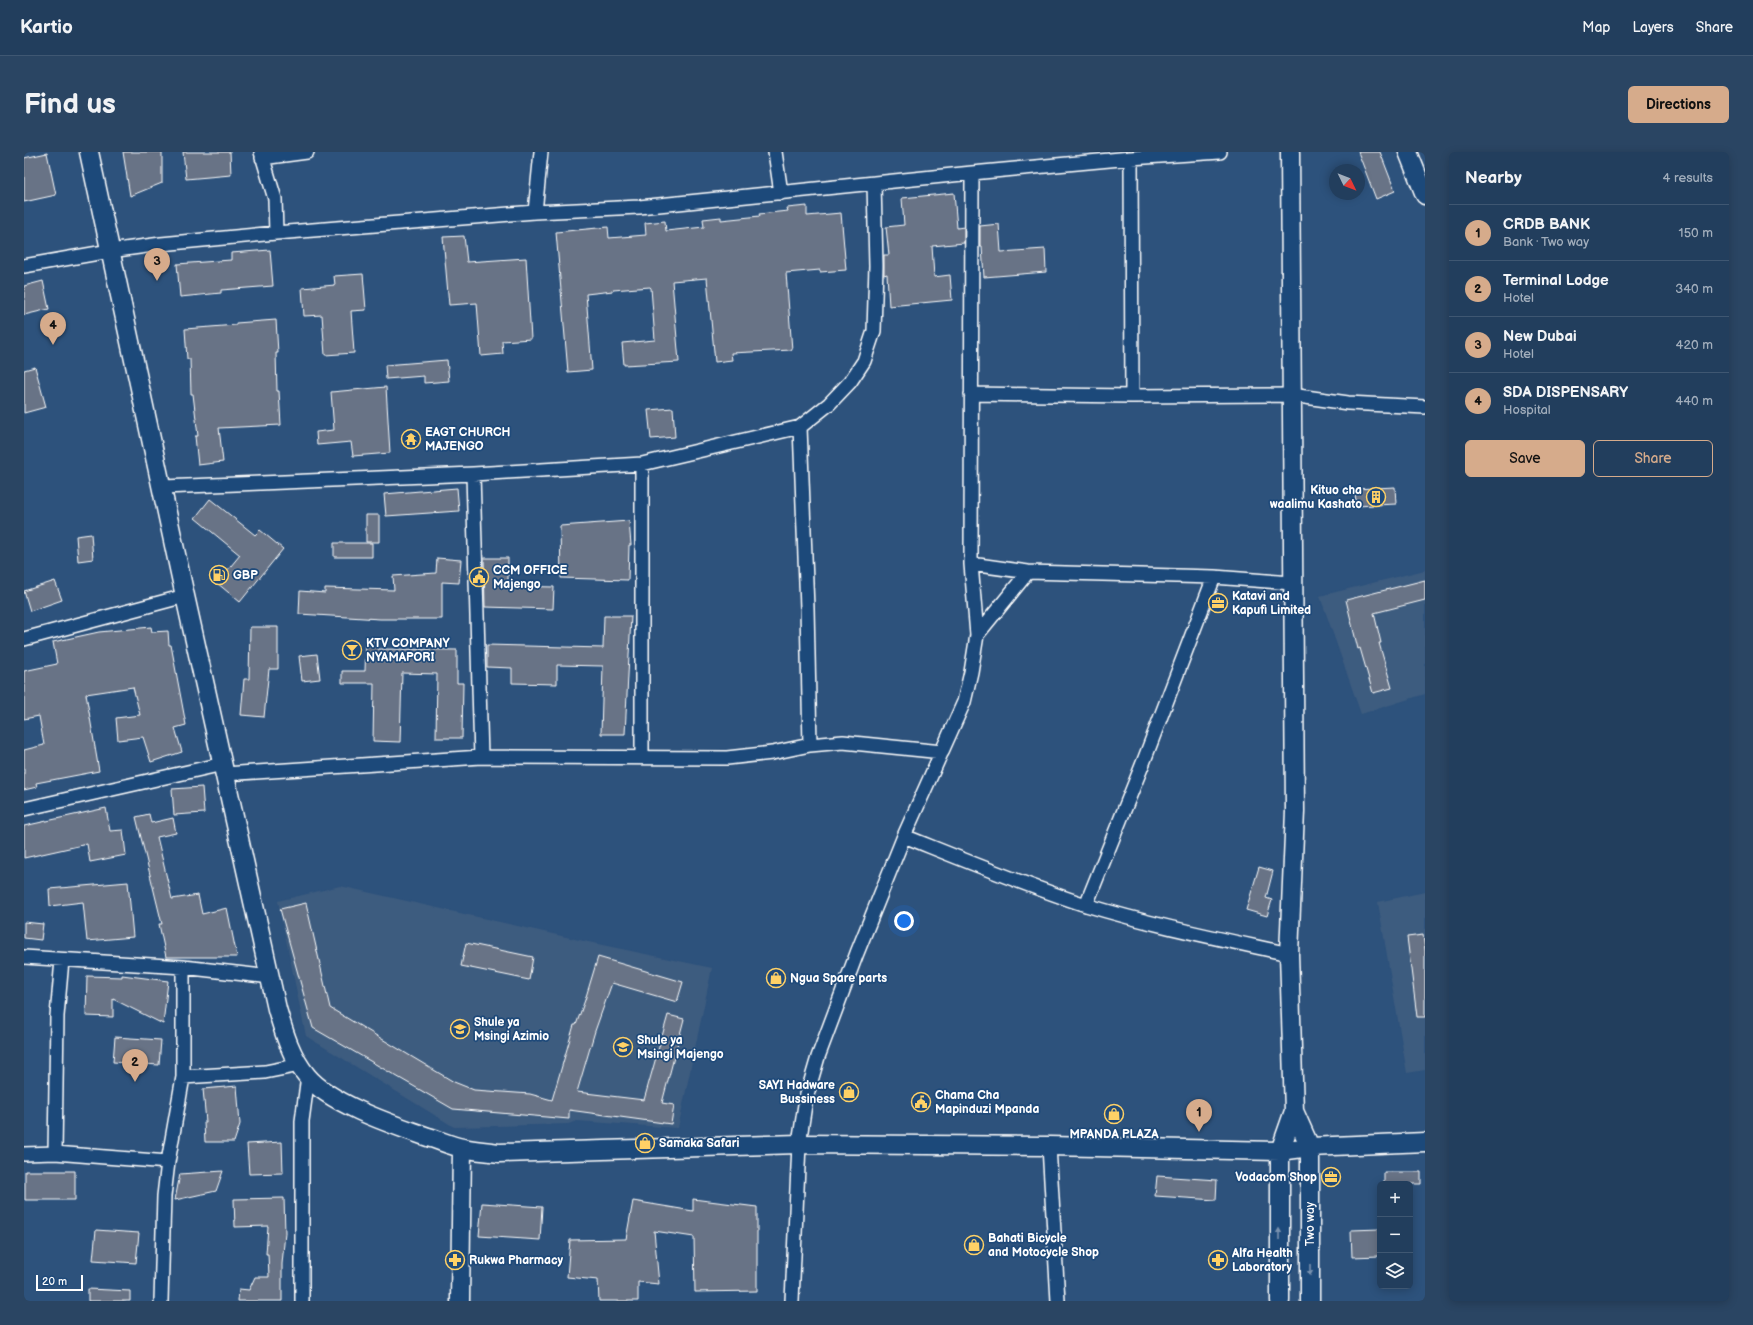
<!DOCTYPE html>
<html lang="en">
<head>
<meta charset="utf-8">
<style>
  body { margin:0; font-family:"Balsamiq Sans",sans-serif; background:#2a4563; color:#f1f3f6 }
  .controls { position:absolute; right:12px; bottom:12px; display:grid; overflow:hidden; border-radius:6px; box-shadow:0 2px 10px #0003 }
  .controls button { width:36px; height:36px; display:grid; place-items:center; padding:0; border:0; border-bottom:1px solid #3f5772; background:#223e5d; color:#f1f3f6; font:20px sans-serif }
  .compass { position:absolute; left:1305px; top:12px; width:36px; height:36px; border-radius:50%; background:#223e5d; box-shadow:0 2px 10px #0003; rotate:133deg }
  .scale { position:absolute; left:12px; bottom:10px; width:47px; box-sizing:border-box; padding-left:4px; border:2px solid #fff; border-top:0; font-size:11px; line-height:14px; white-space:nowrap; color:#fff; -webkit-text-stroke:3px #1f4a7a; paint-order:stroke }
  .you { position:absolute; left:880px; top:769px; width:14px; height:14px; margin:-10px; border:3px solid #fff; border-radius:50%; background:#1a73e8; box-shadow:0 0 0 6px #1a73e833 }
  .badge { display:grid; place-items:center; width:26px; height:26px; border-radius:50%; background:#d6ab8b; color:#111; font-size:13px; font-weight:700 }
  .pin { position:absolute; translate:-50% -33px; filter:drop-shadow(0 1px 2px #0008) }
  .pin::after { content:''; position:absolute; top:21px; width:14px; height:12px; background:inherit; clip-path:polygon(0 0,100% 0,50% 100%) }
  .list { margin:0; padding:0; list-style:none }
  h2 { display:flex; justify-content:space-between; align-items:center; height:52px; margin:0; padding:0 16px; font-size:17px }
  h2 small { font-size:13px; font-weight:400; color:#a2aebc }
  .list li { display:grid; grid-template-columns:26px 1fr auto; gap:12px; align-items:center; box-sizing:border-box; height:56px; padding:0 16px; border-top:1px solid #3f5772 }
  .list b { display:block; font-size:15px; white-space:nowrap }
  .list p { margin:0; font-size:13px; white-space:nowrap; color:#a2aebc }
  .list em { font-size:13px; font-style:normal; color:#a2aebc }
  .actions { display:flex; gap:8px; padding:12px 16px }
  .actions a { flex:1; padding:9px 0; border:1px solid #d6ab8b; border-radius:6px; text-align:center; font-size:14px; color:#d6ab8b }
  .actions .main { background:#d6ab8b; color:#111 }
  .icon { flex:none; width:22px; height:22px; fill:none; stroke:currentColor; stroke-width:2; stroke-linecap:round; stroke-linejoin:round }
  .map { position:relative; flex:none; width:1401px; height:1149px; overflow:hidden; border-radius:6px }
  header { display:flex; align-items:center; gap:24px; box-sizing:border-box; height:56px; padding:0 20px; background:#223e5d; border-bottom:1px solid #3f5772 }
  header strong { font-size:19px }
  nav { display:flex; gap:22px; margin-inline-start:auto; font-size:14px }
  .intro { display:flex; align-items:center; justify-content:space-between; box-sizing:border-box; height:96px; padding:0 24px }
  h1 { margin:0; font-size:28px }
  .button { padding:10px 18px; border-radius:6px; background:#d6ab8b; color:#111; font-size:14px; font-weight:700 }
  main { display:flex; gap:24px; padding:0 24px }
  aside { flex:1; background:#223e5d; border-radius:6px; box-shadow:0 2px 10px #0003 }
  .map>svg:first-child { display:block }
  .built { fill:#3e5c7f }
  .building { fill:#677386; stroke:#fff }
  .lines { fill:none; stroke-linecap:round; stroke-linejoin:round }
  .street-casing { stroke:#fff; stroke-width:16 }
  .secondary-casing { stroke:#fff; stroke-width:21 }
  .street { stroke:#1f4a7a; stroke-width:13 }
  .secondary { stroke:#1f4a7a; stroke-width:18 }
  .oneway { fill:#7992af }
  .labels { text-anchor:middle; stroke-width:3.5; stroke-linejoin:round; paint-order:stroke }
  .poi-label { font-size:12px; font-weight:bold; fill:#fff; stroke:#1f4a7a; text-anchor:start }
  .street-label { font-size:12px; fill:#fff; stroke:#1f4a7a }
</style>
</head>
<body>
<header>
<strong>Kartio</strong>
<nav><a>Map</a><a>Layers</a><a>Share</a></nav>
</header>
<div class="intro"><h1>Find us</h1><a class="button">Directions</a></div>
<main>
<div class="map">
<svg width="1401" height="1149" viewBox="0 0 1401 1149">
  <rect width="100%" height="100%" fill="#2d527c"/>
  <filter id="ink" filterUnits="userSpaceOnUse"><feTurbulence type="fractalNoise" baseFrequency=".025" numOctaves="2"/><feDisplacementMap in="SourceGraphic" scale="8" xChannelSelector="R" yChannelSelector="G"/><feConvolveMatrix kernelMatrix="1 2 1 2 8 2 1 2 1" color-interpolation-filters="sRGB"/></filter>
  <g filter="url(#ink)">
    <path class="built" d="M 1401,418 L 1401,542 L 1337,562 L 1296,444 Z
      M 316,734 L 564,790 L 688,816 L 654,976 L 553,969 L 544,972 L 430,975 L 282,884 L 254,749 Z
      M 1401,740 L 1401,918 L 1383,921 L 1354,750 Z"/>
    <path class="building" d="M 99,0 L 138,0 L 138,31 L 106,44 Z
      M 159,0 L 206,0 L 207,23 L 162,27 Z
      M 1334,0 L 1356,0 L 1371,39 L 1352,47 Z
      M 23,1 L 32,43 L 0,50 L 0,6 Z
      M 930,41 L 933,76 L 940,75 L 940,91 L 908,94 L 910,125 L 926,123 L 928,148 L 865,154 L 863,122 L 860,123 L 860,103 L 865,103 L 862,75 L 880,73 L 878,46 Z
      M 783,54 L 783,64 L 817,61 L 822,118 L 796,120 L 796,118 L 762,121 L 768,198 L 707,201 L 708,208 L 691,210 L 683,126 L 648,129 L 655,210 L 600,213 L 598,191 L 631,188 L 627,136 L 626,135 L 589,138 L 589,139 L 562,142 L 568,218 L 544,220 L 532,80 L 584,75 L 585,86 L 622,83 L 621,71 L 641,69 L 642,79 L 680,75 L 679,67 L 697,65 L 697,68 L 736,64 L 735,62 L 764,59 L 763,56 Z
      M 975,72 L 977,100 L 1021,97 L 1022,120 L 960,125 L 958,95 L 956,95 L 956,74 Z
      M 440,84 L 443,110 L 502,106 L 507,187 L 478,189 L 479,202 L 457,204 L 453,151 L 425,153 L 419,85 Z
      M 246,98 L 249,134 L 197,138 L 197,141 L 156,145 L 153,112 L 207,108 L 207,101 Z
      M 339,122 L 342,158 L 327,159 L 330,201 L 301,203 L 298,163 L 280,164 L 278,136 L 311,133 L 310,124 Z
      M 19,129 L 25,157 L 0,163 L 0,134 Z
      M 252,168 L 254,201 L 252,201 L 253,239 L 255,239 L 257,273 L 195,276 L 199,310 L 174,313 L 171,284 L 174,284 L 169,242 L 167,242 L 166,207 L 163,207 L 161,177 L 212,173 L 212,171 Z
      M 423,208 L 425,229 L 400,231 L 400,224 L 362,227 L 361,213 Z
      M 11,215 L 22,255 L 0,261 L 0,218 Z
      M 362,235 L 366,301 L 329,304 L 327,290 L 293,293 L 292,280 L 310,278 L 307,240 Z
      M 649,256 L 651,285 L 627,287 L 624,258 Z
      M 1371,335 L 1372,352 L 1332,354 L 1331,337 Z
      M 433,336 L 435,359 L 362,364 L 360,342 Z
      M 186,347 L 231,383 L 236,378 L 259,397 L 216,450 L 193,431 L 216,403 L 171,366 Z
      M 342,363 L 355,363 L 355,390 L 342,390 Z
      M 605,369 L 607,393 L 605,393 L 604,428 L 537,426 L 536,374 Z
      M 67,382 L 69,407 L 54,409 L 52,384 Z
      M 310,391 L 348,391 L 348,405 L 310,405 Z
      M 413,406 L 437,408 L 435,431 L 418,430 L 418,467 L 356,467 L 275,462 L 276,439 L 301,441 L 301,436 L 370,438 L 369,424 L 412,421 Z
      M 460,406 L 484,406 L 484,434 L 530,435 L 529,457 L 461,455 Z
      M 1401,428 L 1401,448 L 1350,461 L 1357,491 L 1355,491 L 1368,536 L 1349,541 L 1336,496 L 1334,497 L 1322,448 Z
      M 31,429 L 38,448 L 6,459 L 0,439 Z
      M 580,464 L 607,464 L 601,582 L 577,582 L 579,514 L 533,513 L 533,532 L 488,531 L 488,516 L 463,515 L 463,493 L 579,496 Z
      M 127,475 L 128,480 L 144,479 L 145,493 L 147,493 L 162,573 L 151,576 L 158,600 L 127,610 L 119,585 L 94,588 L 92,566 L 116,563 L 109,535 L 62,542 L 75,619 L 12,631 L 13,635 L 0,638 L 0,598 L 20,593 L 15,564 L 0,567 L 0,519 L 33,512 L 29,490 L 75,480 Z
      M 226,475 L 254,475 L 254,517 L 245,517 L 240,565 L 217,563 L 220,527 L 225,527 Z
      M 342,488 L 354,488 L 354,497 L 433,498 L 433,531 L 439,531 L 438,586 L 412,586 L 413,522 L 378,521 L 376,590 L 349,589 L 350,531 L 318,531 L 318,519 L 341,519 Z
      M 293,502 L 296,527 L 278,529 L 275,504 Z
      M 178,635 L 180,661 L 150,663 L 148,637 Z
      M 82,656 L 86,679 L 99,678 L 102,703 L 66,710 L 63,692 L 0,706 L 0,674 Z
      M 125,662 L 127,671 L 149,666 L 152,681 L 133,685 L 148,747 L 174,743 L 178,762 L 203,756 L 213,805 L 142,805 L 135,772 L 138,772 L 112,665 Z
      M 1235,715 L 1249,719 L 1242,746 L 1248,748 L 1243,764 L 1222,758 Z
      M 104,730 L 109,785 L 63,789 L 59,750 L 26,754 L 25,737 Z
      M 282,751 L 306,856 L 430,930 L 450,938 L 506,942 L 528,948 L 550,873 L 552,873 L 561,848 L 574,805 L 659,830 L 653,850 L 588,831 L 571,879 L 553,940 L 620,948 L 644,863 L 660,867 L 638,951 L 650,953 L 647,972 L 545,958 L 545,967 L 429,957 L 289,876 L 256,757 Z
      M 0,770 L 19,772 L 17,788 L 0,786 Z
      M 1399,783 L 1401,799 L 1401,865 L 1393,865 L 1383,785 Z
      M 442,791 L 509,805 L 505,828 L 437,814 Z
      M 98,823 L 144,829 L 139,872 L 89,847 L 89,865 L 62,864 L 63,824 L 98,825 Z
      M 91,885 L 137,888 L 135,913 L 89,910 Z
      M 213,934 L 216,972 L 210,990 L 181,990 L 180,970 L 182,970 L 179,937 Z
      M 258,990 L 259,1021 L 225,1022 L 223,992 Z
      M 1,1019 L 51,1019 L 51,1048 L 1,1048 Z
      M 199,1019 L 192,1039 L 151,1048 L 156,1022 Z
      M 1360,1020 L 1397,1020 L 1397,1032 L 1360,1032 Z
      M 1133,1024 L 1193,1028 L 1192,1048 L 1131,1044 Z
      M 260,1046 L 261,1081 L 258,1112 L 258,1149 L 214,1149 L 215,1137 L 225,1138 L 231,1125 L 245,1125 L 244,1102 L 242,1102 L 244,1074 L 211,1075 L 210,1047 Z
      M 669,1047 L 733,1055 L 733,1139 L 671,1140 L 670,1085 L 630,1079 L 635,1132 L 614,1130 L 614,1149 L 575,1149 L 574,1128 L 543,1125 L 546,1088 L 602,1087 L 609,1049 L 669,1059 Z
      M 458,1051 L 518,1055 L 516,1088 L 455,1084 Z
      M 1356,1077 L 1356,1104 L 1328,1105 L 1327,1078 Z
      M 72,1078 L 115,1081 L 112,1111 L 69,1108 Z
      M 64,1137 L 106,1139 L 106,1149 L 64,1149 Z"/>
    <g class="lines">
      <g class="street-casing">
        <path id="street" d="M 237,0 L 251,47 L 252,81
          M 751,0 L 757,41
          M 238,6 L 283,0
          M 1107,6 L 1108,244
          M 511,60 L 517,0
          M 0,114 L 86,99 L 137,92 L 252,81 L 511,60 L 615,55 L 948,21 L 1107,6 L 1196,0
          M 947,242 L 1108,244 L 1267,243 L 1324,251 L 1401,255
          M 776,275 L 783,456 L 786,593
          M 618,312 L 618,606
          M 449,322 L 457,605
          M 139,335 L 449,322 L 618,312 L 776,275 L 805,252 L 826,230 L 840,209 L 850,179 L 852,114 L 850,31
          M 947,412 L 1004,420 L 1190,425 L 1268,431
          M 953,483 L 1004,420
          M 0,487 L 161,444
          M 201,622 L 457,605 L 703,606 L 748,601 L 786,593 L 819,590 L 918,600
          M 0,657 L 199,612
          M 880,684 C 940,708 1000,733 1062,753 C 1128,773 1197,787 1265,802
          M 1062,753 L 1121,606 L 1190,425
          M 0,805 L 159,815 L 247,825
          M 159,925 L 241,920 L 276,913
          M 1025,994 L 1034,1149
          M 31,1001 L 33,864 L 38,808
          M 0,1002 L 31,1001 L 144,1010
          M 137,1149 L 140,1044 L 144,1010 L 159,925 L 159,815
          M 278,1149 L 278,969 L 284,924
          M 768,1149 L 775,992 L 782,946 L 794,905 L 833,801 L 880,684 L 940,550 L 947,520 L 953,483 L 947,412 L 948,21"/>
      </g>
      <g class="secondary-casing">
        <path id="secondary" d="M 65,0 L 161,444 L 253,857 C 260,881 267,905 283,924 C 306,952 370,973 404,985 C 415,988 427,994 439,996 C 451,999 463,999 475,1001 L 775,992 L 1025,994 L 1256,999 L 1286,995 L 1401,990
          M 1384,0 L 1401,43
          M 1270,959 L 1286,995 L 1286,1149
          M 436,1149 L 438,996
          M 1256,1149 L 1256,999 L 1270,959 L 1265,802 L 1271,659 L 1266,0"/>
      </g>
      <use href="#street" class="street"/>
      <use href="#secondary" class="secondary"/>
    </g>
    <defs><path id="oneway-solid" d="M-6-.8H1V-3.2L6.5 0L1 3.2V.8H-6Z"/></defs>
    <g class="oneway">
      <use href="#oneway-solid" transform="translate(1255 1082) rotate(-90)"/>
      <use href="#oneway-solid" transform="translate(1286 1118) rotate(90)"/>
    </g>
  </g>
  <defs>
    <g id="temple-ring" transform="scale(1)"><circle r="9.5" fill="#1f4a7a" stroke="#ffd166" stroke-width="1.5"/><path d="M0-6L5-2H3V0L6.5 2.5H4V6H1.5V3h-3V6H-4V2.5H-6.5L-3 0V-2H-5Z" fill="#ffd166"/></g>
    <g id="building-ring" transform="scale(1)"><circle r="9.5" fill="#1f4a7a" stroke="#ffd166" stroke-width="1.5"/><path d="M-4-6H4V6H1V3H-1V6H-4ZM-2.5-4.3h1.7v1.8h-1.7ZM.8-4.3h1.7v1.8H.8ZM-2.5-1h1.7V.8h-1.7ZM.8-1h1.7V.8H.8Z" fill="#ffd166"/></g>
    <g id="fuel-ring" transform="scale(1)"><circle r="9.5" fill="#1f4a7a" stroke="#ffd166" stroke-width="1.5"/><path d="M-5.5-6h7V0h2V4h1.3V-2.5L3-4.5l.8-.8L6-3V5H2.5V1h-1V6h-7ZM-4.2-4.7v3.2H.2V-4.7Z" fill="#ffd166"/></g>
    <g id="civic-ring" transform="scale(1)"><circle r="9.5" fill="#1f4a7a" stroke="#ffd166" stroke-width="1.5"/><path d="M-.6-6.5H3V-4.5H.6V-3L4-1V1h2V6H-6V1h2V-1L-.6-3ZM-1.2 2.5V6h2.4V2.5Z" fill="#ffd166"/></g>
    <g id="office-ring" transform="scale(1)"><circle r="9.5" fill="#1f4a7a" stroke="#ffd166" stroke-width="1.5"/><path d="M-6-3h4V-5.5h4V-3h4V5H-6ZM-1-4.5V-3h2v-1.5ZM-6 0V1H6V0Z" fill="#ffd166"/></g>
    <g id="bar-ring" transform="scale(1)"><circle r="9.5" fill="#1f4a7a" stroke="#ffd166" stroke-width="1.5"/><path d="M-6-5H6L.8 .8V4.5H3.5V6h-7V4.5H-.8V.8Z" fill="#ffd166"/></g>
    <g id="shop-ring" transform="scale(1)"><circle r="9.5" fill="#1f4a7a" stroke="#ffd166" stroke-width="1.5"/><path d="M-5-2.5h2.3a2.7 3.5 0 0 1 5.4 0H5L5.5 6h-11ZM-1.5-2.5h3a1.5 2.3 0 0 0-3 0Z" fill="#ffd166"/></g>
    <g id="school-ring" transform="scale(1)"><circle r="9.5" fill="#1f4a7a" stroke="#ffd166" stroke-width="1.5"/><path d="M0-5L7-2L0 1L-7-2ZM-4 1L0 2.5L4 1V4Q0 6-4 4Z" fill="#ffd166"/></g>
    <g id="pharmacy-ring" transform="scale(1)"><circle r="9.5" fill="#1f4a7a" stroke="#ffd166" stroke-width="1.5"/><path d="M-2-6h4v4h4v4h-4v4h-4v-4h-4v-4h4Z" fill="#ffd166"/></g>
  </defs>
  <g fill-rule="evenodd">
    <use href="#temple-ring" x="387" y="287"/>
    <use href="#building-ring" x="1352" y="345"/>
    <use href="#fuel-ring" x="195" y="423"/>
    <use href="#civic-ring" x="455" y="425"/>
    <use href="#office-ring" x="1194" y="451"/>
    <use href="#bar-ring" x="328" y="498"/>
    <use href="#shop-ring" x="752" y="826"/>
    <use href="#school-ring" x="436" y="877"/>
    <use href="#school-ring" x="599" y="895"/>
    <use href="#shop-ring" x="825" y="940"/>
    <use href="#civic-ring" x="897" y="950"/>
    <use href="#shop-ring" x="1090" y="962"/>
    <use href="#shop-ring" x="621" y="991"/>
    <use href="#office-ring" x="1307" y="1025"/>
    <use href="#shop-ring" x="950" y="1093"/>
    <use href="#pharmacy-ring" x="431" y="1108"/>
    <use href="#pharmacy-ring" x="1194" y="1108"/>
  </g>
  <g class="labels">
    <g class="poi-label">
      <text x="401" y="284">EAGT CHURCH<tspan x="401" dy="14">MAJENGO</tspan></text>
      <text x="1338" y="342" text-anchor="end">Kituo cha<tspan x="1338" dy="14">waalimu Kashato</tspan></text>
      <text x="469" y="422">CCM OFFICE<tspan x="469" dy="14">Majengo</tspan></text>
      <text x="209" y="427">GBP</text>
      <text x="1208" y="448">Katavi and<tspan x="1208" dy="14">Kapufi Limited</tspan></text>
      <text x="342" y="495">KTV COMPANY<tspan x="342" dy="14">NYAMAPORI</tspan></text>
      <text x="766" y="830">Ngua Spare parts</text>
      <text x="450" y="874">Shule ya<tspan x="450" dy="14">Msingi Azimio</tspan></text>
      <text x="613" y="892">Shule ya<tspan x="613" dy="14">Msingi Majengo</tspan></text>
      <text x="811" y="937" text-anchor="end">SAYI Hadware<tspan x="811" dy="14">Bussiness</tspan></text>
      <text x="911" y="947">Chama Cha<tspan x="911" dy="14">Mapinduzi Mpanda</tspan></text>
      <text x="1090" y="986" text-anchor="middle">MPANDA PLAZA</text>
      <text x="635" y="995">Samaka Safari</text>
      <text x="1293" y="1029" text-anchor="end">Vodacom Shop</text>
      <text x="964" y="1090">Bahati Bicycle<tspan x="964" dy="14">and Motocycle Shop</tspan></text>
      <text x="1208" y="1105">Alfa Health<tspan x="1208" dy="14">Laboratory</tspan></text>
      <text x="445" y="1112">Rukwa Pharmacy</text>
    </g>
    <g class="street-label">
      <text transform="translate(1286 1072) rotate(-90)" y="4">Two way</text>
    </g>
  </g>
</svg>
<div class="controls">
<button>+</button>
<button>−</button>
<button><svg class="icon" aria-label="layers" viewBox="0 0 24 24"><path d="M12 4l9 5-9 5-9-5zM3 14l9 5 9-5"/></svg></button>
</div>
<svg class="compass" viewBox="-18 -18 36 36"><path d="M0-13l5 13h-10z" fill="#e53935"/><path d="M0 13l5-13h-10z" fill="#a2aebc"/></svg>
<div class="scale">20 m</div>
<div class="you"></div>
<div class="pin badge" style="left:1175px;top:980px">1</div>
<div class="pin badge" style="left:111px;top:930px">2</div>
<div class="pin badge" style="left:133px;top:129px">3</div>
<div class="pin badge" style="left:29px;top:193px">4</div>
</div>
<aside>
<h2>Nearby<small>4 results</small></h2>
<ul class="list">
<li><span class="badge">1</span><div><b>CRDB BANK</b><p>Bank · Two way</p></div><em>150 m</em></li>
<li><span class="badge">2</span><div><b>Terminal Lodge</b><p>Hotel</p></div><em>340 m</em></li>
<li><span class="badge">3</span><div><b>New Dubai</b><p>Hotel</p></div><em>420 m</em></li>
<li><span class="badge">4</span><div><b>SDA DISPENSARY</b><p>Hospital</p></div><em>440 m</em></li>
</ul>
<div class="actions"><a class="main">Save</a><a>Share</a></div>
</aside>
</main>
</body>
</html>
